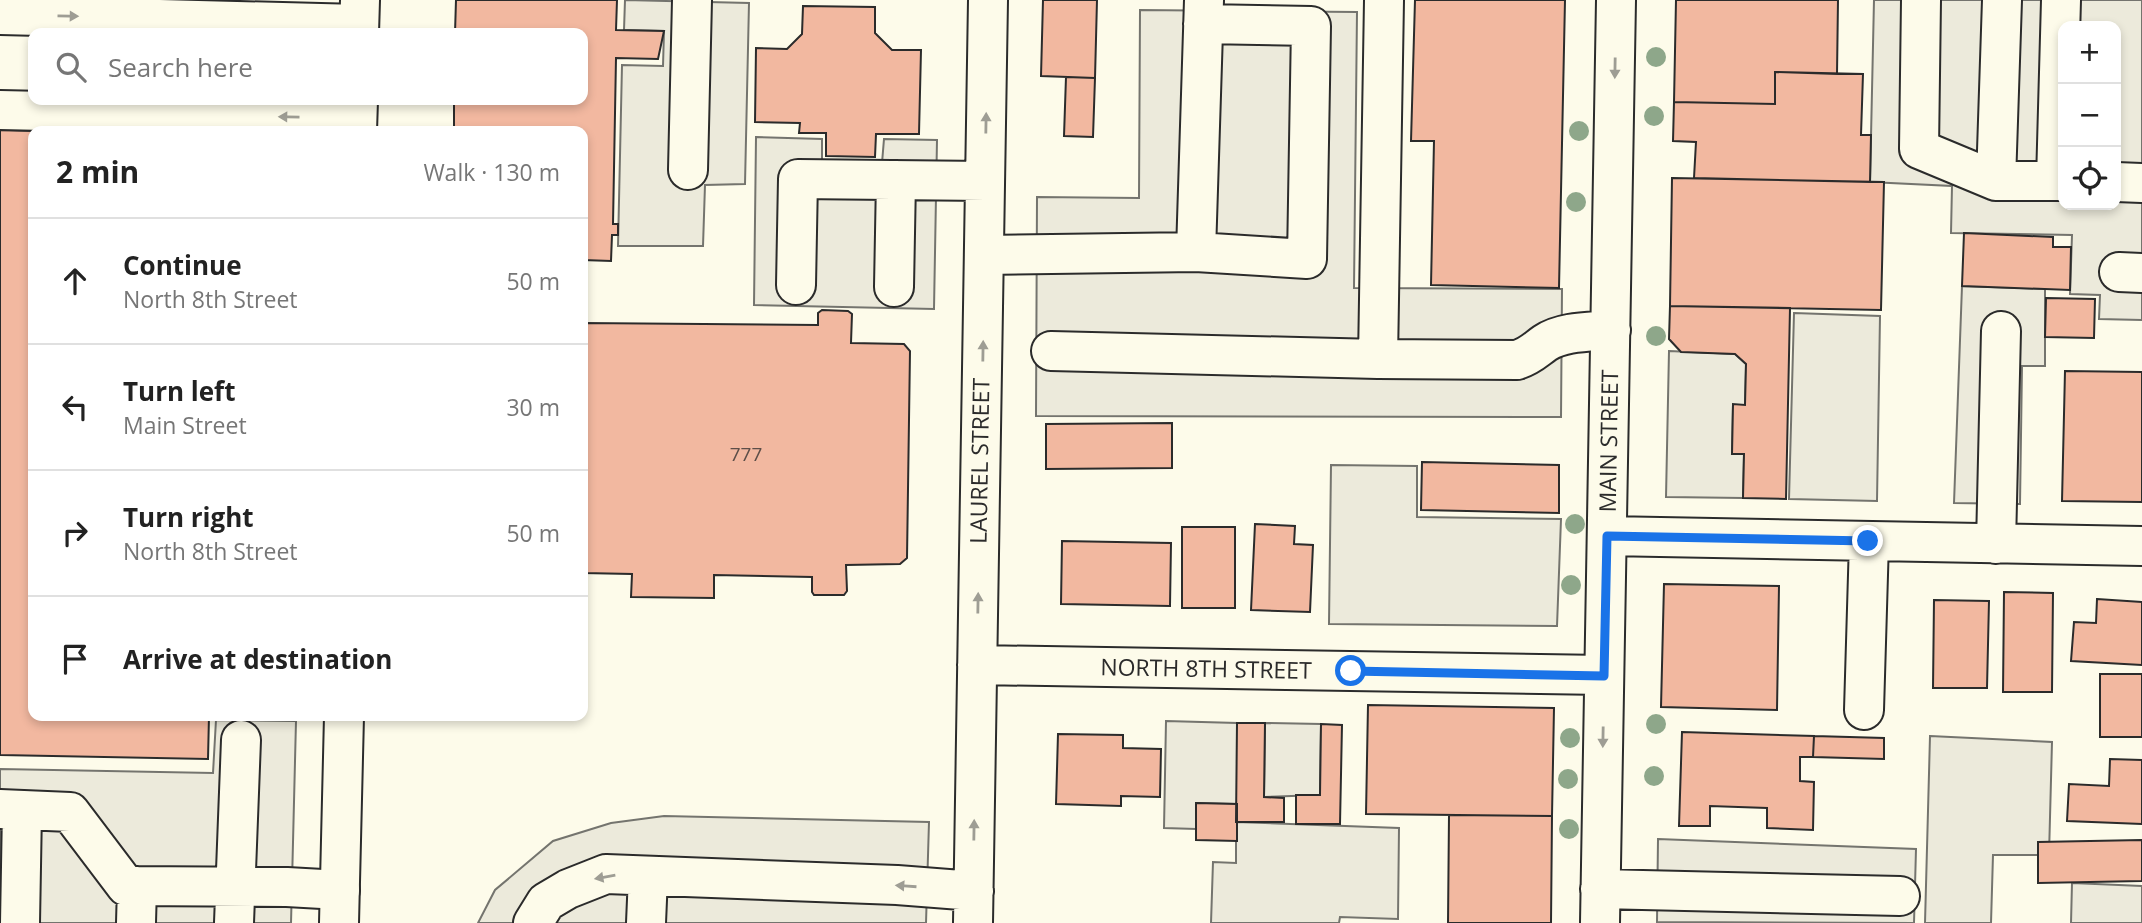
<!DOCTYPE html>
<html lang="en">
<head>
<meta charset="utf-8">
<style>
  body { margin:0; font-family:"Open Sans",sans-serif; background:#f2f2f2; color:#222 }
  .controls { position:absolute; right:21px; top:21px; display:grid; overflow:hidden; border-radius:14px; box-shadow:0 4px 10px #0003 }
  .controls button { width:63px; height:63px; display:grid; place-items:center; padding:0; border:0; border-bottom:2px solid #e0e0e0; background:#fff; color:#222; font:35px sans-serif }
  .stop { position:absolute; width:21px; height:21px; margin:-16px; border:5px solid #1a73e8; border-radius:50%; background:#fff }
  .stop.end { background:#1a73e8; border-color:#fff; box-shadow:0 2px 7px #0008 }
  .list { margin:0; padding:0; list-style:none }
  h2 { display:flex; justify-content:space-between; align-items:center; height:91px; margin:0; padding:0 28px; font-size:30px }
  h2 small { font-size:23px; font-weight:400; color:#767676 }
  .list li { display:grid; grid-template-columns:46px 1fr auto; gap:21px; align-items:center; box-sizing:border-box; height:126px; padding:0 28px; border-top:2px solid #e0e0e0 }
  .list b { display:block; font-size:26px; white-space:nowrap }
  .list p { margin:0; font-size:23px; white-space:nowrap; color:#767676 }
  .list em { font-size:23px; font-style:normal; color:#767676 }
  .icon { flex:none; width:38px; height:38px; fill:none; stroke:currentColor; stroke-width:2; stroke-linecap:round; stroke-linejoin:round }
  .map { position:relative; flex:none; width:2142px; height:923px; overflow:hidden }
  .search { position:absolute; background:#fff; box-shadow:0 4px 10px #0003; left:28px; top:28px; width:560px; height:77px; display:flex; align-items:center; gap:18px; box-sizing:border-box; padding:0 24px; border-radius:14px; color:#767676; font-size:26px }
  .panel { position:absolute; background:#fff; box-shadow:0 4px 10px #0003; left:28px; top:126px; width:560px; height:595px; border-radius:14px }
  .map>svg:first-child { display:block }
  .parking { fill:#eceadb; stroke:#74746e; stroke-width:2; fill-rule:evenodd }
  .building { fill:#f2b8a0; stroke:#2b2b2b; stroke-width:2 }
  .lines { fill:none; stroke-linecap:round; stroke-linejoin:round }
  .minor-casing { stroke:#2b2b2b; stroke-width:42 }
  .major-casing { stroke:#2b2b2b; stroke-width:42 }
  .minor { stroke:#fdfbea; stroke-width:38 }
  .major { stroke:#fdfbea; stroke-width:38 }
  .tree { fill:#8ea78a }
  .oneway { fill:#9e9d94 }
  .route { stroke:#1a73e8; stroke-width:9 }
  .labels { text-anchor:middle; stroke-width:5; stroke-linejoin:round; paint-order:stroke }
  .number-label { font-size:19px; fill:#5d4e48 }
  .street-label { font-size:23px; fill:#2b2b2b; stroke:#fdfbea }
</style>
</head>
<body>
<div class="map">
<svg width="2142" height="923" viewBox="0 0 2142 923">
  <rect width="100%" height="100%" fill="#fdfbea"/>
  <path class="parking" d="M 625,0 L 749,3 L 745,184 L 705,185 L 703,246 L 618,246 L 622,65 L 663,66 L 664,31 L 624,30 Z
    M 1874,0 L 2142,0 L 2142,320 L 2099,319 L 2100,295 L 2070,294 L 2072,235 L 1951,233 L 1952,186 L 1870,182 ZM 2063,26 L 2116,26 L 2116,205 L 2063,205 Z
    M 1140,10 L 1357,12 L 1354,288 L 1562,289 L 1561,417 L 1036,416 L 1037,197 L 1139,198 Z
    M 756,137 L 822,139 L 822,162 L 882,163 L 884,139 L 937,140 L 934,309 L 754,305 Z
    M 1962,286 L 2045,289 L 2045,366 L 2022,366 L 2020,504 L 1954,503 Z
    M 1794,313 L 1880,316 L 1877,501 L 1789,499 Z
    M 1669,351 L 1735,354 L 1746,364 L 1745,405 L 1733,405 L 1732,454 L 1744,454 L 1743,498 L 1666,497 Z
    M 1331,465 L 1417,466 L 1417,517 L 1561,519 L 1557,626 L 1329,624 Z
    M 216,720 L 296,721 L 291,923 L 0,923 L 0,769 L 213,773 Z
    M 1166,721 L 1237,723 L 1237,804 L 1197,803 L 1196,829 L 1164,828 Z
    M 1265,723 L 1321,724 L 1320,795 L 1264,797 Z
    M 1930,736 L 2052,742 L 2049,855 L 1993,855 L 1991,923 L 1925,923 Z
    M 664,816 L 929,822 L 926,923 L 478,923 L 495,890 L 553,841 L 611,823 Z
    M 1236,822 L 1399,828 L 1398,919 L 1340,917 L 1339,923 L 1211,923 L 1213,862 L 1236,863 Z
    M 1658,839 L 1916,849 L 1914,923 L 1657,922 Z
    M 2072,883 L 2142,886 L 2142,923 L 2071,923 Z"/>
  <path class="building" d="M 456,0 L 617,0 L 616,30 L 664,31 L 658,59 L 616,58 L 613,224 L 618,224 L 618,235 L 612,235 L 611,261 L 583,260 L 583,131 L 454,131 L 454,100 L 583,100 L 583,33 L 455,33 Z
    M 1043,0 L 1097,0 L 1095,78 L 1041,76 Z
    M 1415,0 L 1565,0 L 1559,288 L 1431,285 L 1434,141 L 1411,141 Z
    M 1676,0 L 1838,0 L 1837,74 L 1775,72 L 1775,104 L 1674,102 Z
    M 803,6 L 875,7 L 875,33 L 892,50 L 921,50 L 919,134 L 876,134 L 875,157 L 826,156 L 826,133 L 799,133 L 800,123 L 755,122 L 756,48 L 787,49 L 802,34 Z
    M 1775,72 L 1863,74 L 1861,135 L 1871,135 L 1870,182 L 1694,178 L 1696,142 L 1673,141 L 1674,102 L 1775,104 Z
    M 1066,77 L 1095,78 L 1093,137 L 1064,136 Z
    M 0,130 L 39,131 L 33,131 L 33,716 L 209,716 L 208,759 L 0,755 Z
    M 1672,178 L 1884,182 L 1881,310 L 1670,306 Z
    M 1964,233 L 2053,237 L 2053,247 L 2071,247 L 2070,290 L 1962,286 Z
    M 2046,298 L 2095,299 L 2094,338 L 2045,337 Z
    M 1670,306 L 1790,308 L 1786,499 L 1743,498 L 1744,454 L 1732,454 L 1733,404 L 1745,405 L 1746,364 L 1735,354 L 1681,352 L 1669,339 Z
    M 822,310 L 848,311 L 852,314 L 851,343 L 904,344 L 910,351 L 907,558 L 900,564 L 846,565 L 847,591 L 844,595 L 814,595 L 812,592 L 812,577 L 714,575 L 714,598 L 631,597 L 632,574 L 583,573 L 583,323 L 818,325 L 818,313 Z
    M 2065,371 L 2142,372 L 2142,502 L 2062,501 Z
    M 1172,423 L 1172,468 L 1046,469 L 1046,424 Z
    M 1422,462 L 1559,465 L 1559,513 L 1421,510 Z
    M 1255,524 L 1295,526 L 1294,544 L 1313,545 L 1310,612 L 1251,610 Z
    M 1182,527 L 1235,527 L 1235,608 L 1182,608 Z
    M 1062,541 L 1171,543 L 1170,606 L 1061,604 Z
    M 1664,584 L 1779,586 L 1777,710 L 1661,707 Z
    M 2004,592 L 2053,593 L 2052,692 L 2003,692 Z
    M 2097,599 L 2142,602 L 2142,665 L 2071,661 L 2074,622 L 2096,623 Z
    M 1934,600 L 1989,601 L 1987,688 L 1933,688 Z
    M 2100,674 L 2142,674 L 2142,737 L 2100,737 Z
    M 1368,705 L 1554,708 L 1552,816 L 1366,814 Z
    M 1237,723 L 1265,723 L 1264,797 L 1284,798 L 1284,822 L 1236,822 Z
    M 1321,724 L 1342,725 L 1340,824 L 1296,824 L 1296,795 L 1320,795 Z
    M 1682,732 L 1814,736 L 1813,757 L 1800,757 L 1800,781 L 1814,782 L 1813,830 L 1767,828 L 1767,808 L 1710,806 L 1710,826 L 1679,826 Z
    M 1058,734 L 1123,735 L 1123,748 L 1161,749 L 1160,797 L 1121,796 L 1121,806 L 1056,804 Z
    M 1814,736 L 1884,738 L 1884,759 L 1813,757 Z
    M 2110,759 L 2142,760 L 2142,824 L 2067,821 L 2069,784 L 2109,786 Z
    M 1196,803 L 1237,804 L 1237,841 L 1196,840 Z
    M 1449,815 L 1552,816 L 1551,923 L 1448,923 Z
    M 2142,840 L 2142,881 L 2038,883 L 2038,842 Z"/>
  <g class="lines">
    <g class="minor-casing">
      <path id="minor" d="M 1384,0 L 1378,359 L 1517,360 C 1530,356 1535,350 1545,343 C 1563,331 1590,332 1611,330
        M 1921,0 L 1919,149 L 1996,181
        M 2002,0 L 1996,181 L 2063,181
        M 0,15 L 359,24
        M 0,110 L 357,118
        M 688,170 L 692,0
        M 2056,181 L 2061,0
        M 2116,182 L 2142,183
        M 1196,252 L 1307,259 L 1311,26 L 1203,24
        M 984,255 L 1196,252 L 1204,0
        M 2119,272 L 2142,273
        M 796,285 L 798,179 L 985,181
        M 894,287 L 896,180
        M 1051,351 L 1378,359
        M 1607,536 L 2142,546
        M 1996,544 L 2001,331
        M 977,665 L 1604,675
        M 1864,710 L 1869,541
        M 0,809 L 70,812 L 126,886 L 287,887 L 340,890
        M 1600,889 L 1900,896
        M 20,923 L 22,810
        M 136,923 L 137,886
        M 234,923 L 241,740
        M 533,923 L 546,902 L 568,889 L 606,874 L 897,885 L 974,891
        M 646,923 L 648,876
        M 973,923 L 988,0
        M 1600,923 L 1616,0"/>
    </g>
    <g class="major-casing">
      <path id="major" d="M 359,33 L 360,0
        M 357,131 L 358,100
        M 339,923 L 344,716"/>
    </g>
    <use href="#minor" class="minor"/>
    <use href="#major" class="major"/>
  </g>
  <g class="tree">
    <circle cx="1656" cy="57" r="10"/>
    <circle cx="1654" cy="116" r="10"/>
    <circle cx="1579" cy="131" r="10"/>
    <circle cx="1576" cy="202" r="10"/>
    <circle cx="1656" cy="336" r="10"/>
    <circle cx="1575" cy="524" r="10"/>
    <circle cx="1571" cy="585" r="10"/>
    <circle cx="1656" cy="724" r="10"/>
    <circle cx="1570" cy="738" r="10"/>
    <circle cx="1654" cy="776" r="10"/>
    <circle cx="1568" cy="779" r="10"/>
    <circle cx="1569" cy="829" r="10"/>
  </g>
  <defs><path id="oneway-solid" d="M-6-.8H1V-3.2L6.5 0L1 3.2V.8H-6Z" transform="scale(1.75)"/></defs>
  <g class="oneway">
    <use href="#oneway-solid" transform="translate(68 16) rotate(1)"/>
    <use href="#oneway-solid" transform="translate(1615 68) rotate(91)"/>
    <use href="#oneway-solid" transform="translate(289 117) rotate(-179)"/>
    <use href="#oneway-solid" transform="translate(986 123) rotate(-89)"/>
    <use href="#oneway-solid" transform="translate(983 351) rotate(-89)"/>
    <use href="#oneway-solid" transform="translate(978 603) rotate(-89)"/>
    <use href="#oneway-solid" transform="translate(1603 737) rotate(91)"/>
    <use href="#oneway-solid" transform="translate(974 830) rotate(-89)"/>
    <use href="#oneway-solid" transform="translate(605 877) rotate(170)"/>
    <use href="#oneway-solid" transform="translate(906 886) rotate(-176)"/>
  </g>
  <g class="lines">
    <path class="route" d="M 1351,671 L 1604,676 L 1607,536 L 1868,541"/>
  </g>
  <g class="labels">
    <g class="number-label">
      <text x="746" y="461">777</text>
    </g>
    <g class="street-label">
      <text transform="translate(1609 441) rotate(-89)" y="8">MAIN STREET</text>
      <text transform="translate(980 461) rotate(-89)" y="8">LAUREL STREET</text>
      <text transform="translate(1206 669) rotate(1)" y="8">NORTH 8TH STREET</text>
    </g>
  </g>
</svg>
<div class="controls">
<button>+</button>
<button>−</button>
<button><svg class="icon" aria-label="locate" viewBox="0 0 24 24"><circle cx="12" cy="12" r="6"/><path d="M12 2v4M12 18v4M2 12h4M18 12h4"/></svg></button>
</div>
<div class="stop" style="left:1351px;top:671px"></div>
<div class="stop end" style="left:1868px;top:541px"></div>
<div class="search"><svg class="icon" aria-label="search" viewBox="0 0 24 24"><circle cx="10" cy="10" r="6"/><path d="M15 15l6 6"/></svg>Search here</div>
<section class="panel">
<h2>2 min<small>Walk · 130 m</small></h2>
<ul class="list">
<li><svg class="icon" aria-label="ahead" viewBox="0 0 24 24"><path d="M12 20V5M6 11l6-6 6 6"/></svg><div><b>Continue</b><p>North 8th Street</p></div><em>50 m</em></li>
<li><svg class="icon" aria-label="left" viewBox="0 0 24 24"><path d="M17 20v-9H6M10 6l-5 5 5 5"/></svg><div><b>Turn left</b><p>Main Street</p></div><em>30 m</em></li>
<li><svg class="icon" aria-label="right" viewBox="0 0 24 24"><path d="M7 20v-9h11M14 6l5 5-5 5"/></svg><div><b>Turn right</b><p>North 8th Street</p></div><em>50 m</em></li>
<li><svg class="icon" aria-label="arrive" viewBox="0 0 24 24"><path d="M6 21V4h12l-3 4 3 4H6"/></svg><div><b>Arrive at destination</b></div></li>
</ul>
</section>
</div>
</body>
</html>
